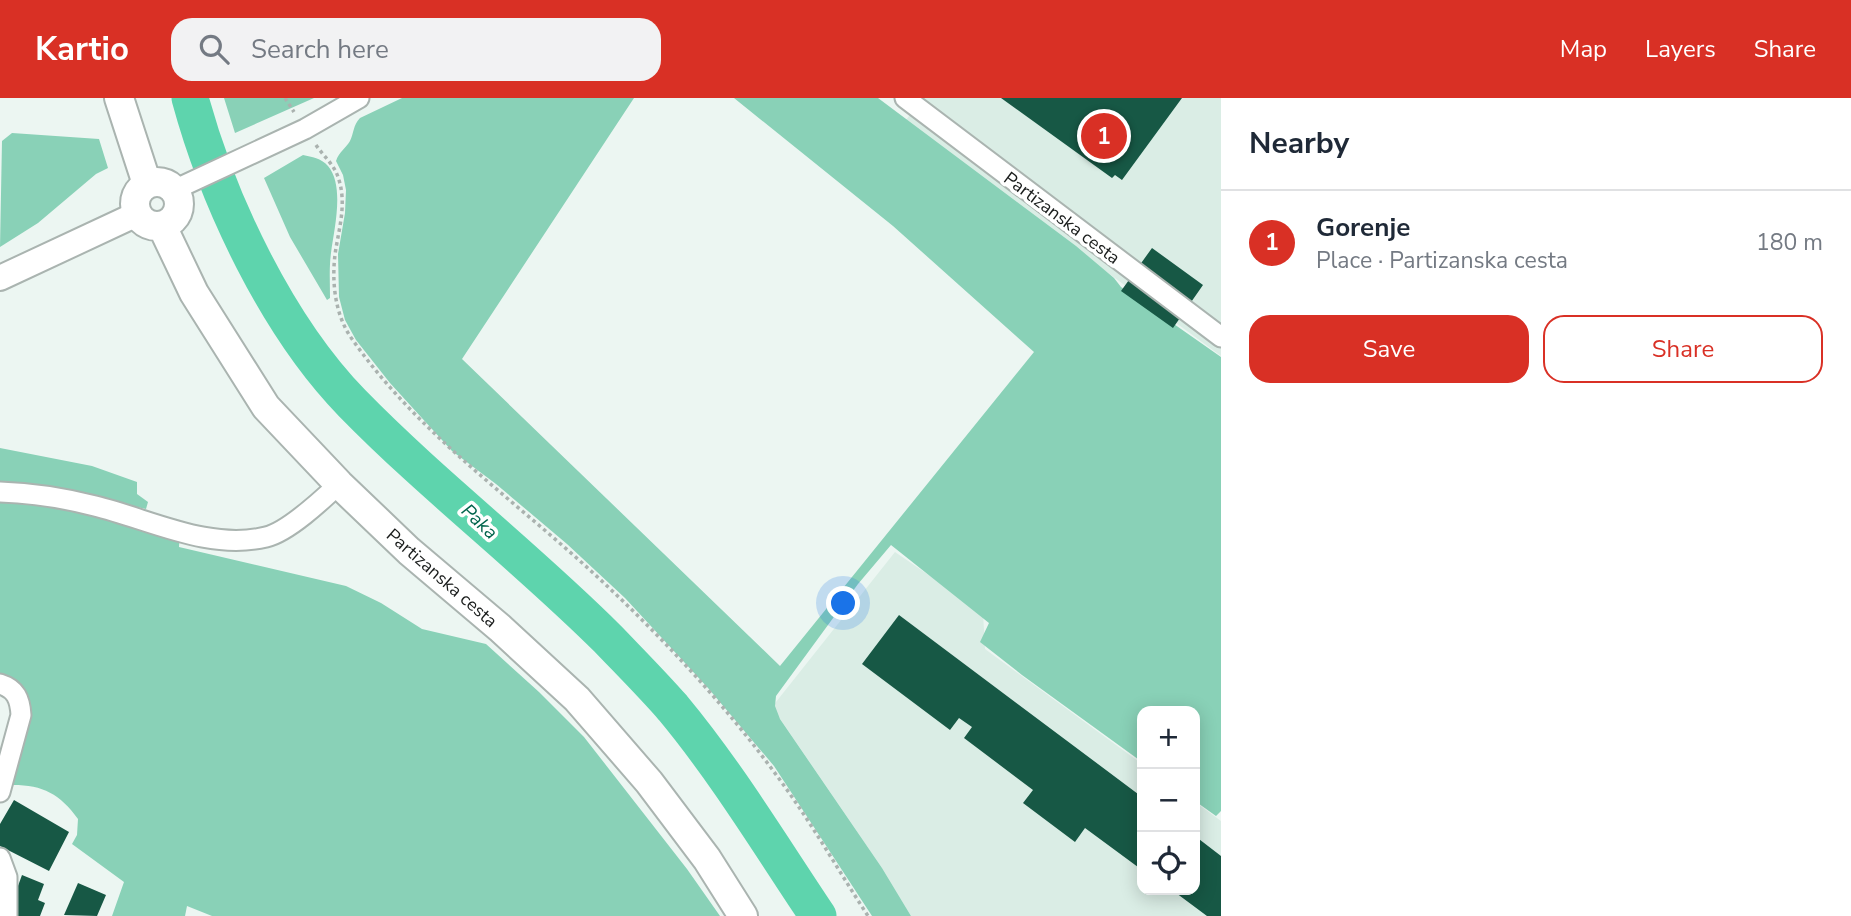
<!DOCTYPE html>
<html lang="en">
<head>
<meta charset="utf-8">
<style>
  body { margin:0; font-family:"Nunito Sans",sans-serif; background:#f2f2f3; color:#1f2937 }
  .controls { position:absolute; right:21px; bottom:21px; display:grid; overflow:hidden; border-radius:14px; box-shadow:0 4px 18px #0003 }
  .controls button { width:63px; height:63px; display:grid; place-items:center; padding:0; border:0; border-bottom:2px solid #e0e1e3; background:#fff; color:#1f2937; font:35px sans-serif }
  .you { position:absolute; left:844px; top:506px; width:24px; height:24px; margin:-18px; border:5px solid #fff; border-radius:50%; background:#1a73e8; box-shadow:0 0 0 10px #1a73e833 }
  .badge { display:grid; place-items:center; width:46px; height:46px; border-radius:50%; background:#d93025; color:#fff; font-size:23px; font-weight:700 }
  .pin { position:absolute; translate:-50% -50%; border:4px solid #fff; box-shadow:0 2px 7px #0006 }
  .list { margin:0; padding:0; list-style:none }
  h2 { display:flex; justify-content:space-between; align-items:center; height:91px; margin:0; padding:0 28px; font-size:30px }
  h2 small { font-size:23px; font-weight:400; color:#747a83 }
  .list li { display:grid; grid-template-columns:46px 1fr auto; gap:21px; align-items:center; box-sizing:border-box; height:105px; padding:0 28px; border-top:2px solid #e0e1e3 }
  .list b { display:block; font-size:26px; white-space:nowrap }
  .list p { margin:0; font-size:23px; white-space:nowrap; color:#747a83 }
  .list em { font-size:23px; font-style:normal; color:#747a83 }
  .actions { display:flex; gap:14px; padding:21px 28px }
  .actions a { flex:1; padding:16px 0; border:2px solid #d93025; border-radius:21px; text-align:center; font-size:24px; color:#d93025 }
  .actions .main { background:#d93025; color:#fff }
  .icon { flex:none; width:38px; height:38px; fill:none; stroke:currentColor; stroke-width:2; stroke-linecap:round; stroke-linejoin:round }
  .map { position:relative; flex:none; width:1221px; height:818px; overflow:hidden }
  header { display:flex; align-items:center; gap:42px; box-sizing:border-box; height:98px; padding:0 35px; background:#d93025; color:#fff }
  header strong { font-size:33px }
  nav { display:flex; gap:38px; margin-inline-start:auto; font-size:24px }
  .search { width:490px; height:63px; background:#f2f2f3; display:flex; align-items:center; gap:18px; box-sizing:border-box; padding:0 24px; border-radius:21px; color:#747a83; font-size:26px }
  main { display:flex }
  aside { flex:1; background:#fff }
  .map>svg:first-child { display:block }
  .built { fill:#daede5 }
  .green { fill:#89d1b7 }
  .lines { fill:none; stroke-linecap:round; stroke-linejoin:round }
  .river { stroke:#5ed4ad; stroke-width:37 }
  .building { fill:#175845 }
  .minor-casing { stroke:#aab4b0; stroke-width:23 }
  .tertiary-casing { stroke:#aab4b0; stroke-width:28 }
  .secondary-casing { stroke:#aab4b0; stroke-width:32 }
  .path { stroke:#aab2af; stroke-width:3.5; stroke-dasharray:3.5 3.5; stroke-linecap:butt }
  .minor { stroke:#fff; stroke-width:19 }
  .tertiary { stroke:#fff; stroke-width:24 }
  .secondary { stroke:#fff; stroke-width:28 }
  .labels { text-anchor:middle; stroke-width:7; stroke-linejoin:round; paint-order:stroke }
  .street-label { font-size:18px; fill:#191c1b; stroke:#fff }
  .water-label { font-size:19px; font-style:italic; fill:#00644c; stroke:#fff }
</style>
</head>
<body>
<header>
<strong>Kartio</strong>
<div class="search"><svg class="icon" aria-label="search" viewBox="0 0 24 24"><circle cx="10" cy="10" r="6"/><path d="M15 15l6 6"/></svg>Search here</div>
<nav><a>Map</a><a>Layers</a><a>Share</a></nav>
</header>
<main>
<div class="map">
<svg width="1221" height="818" viewBox="0 0 1221 818">
  <rect width="100%" height="100%" fill="#ecf6f2"/>
  <path class="built" d="M 922,0 L 1221,0 L 1221,258 L 904,25 Z
    M 895,454 L 983,514 L 985,551 L 1142,666 L 1142,792 L 1195,792 L 1195,704 L 1221,723 L 1221,818 L 911,818 L 882,770 L 772,609 Z"/>
  <path class="green" d="M 224,0 L 314,0 L 235,35 Z
    M 402,0 L 634,0 L 462,261 L 780,568 L 1034,254 L 893,128 L 734,0 L 878,0 L 1076,148 L 1114,180 L 1121,189 L 1221,259 L 1221,713 L 1216,718 L 1195,703 L 1195,613 L 1142,613 L 1142,664 L 1022,577 L 980,544 L 989,525 L 891,447 L 858,486 L 776,598 L 775,608 L 780,621 L 882,770 L 911,818 L 872,818 L 774,668 L 708,590 L 625,500 L 567,446 L 496,386 L 452,353 L 390,285 L 356,242 L 345,222 L 339,199 L 338,156 L 345,115 L 346,92 L 343,77 L 336,63 C 339,54 346,50 350,43 C 354,35 353,27 360,20 Z
    M 12,35 L 99,41 L 108,70 L 96,76 L 38,125 L 0,149 L 2,43 Z
    M 303,57 C 312,59 321,60 328,68 C 345,88 334,131 331,155 C 329,170 330,185 330,200 L 327,202 L 290,139 L 264,80 Z
    M 0,350 L 92,368 L 137,384 L 137,396 L 148,404 L 146,411 L 59,392 L 0,389 Z
    M 0,400 L 180,431 L 179,449 L 346,488 L 381,505 L 422,531 L 486,546 L 539,594 L 584,639 L 687,771 L 720,818 L 212,818 L 187,808 L 185,818 L 112,818 L 124,784 L 72,746 L 77,737 L 78,721 C 60,696 43,687 13,687 L 5,682 L 26,626 L 0,582 Z"/>
  <g class="lines">
    <path class="river" d="M 190,0 C 218,103 277,228 352,305 C 433,388 526,459 608,541 C 630,564 653,587 673,610 C 727,675 771,748 818,818"/>
  </g>
  <path class="building" d="M 1001,0 L 1182,0 L 1122,82 L 1115,77 L 1112,80 Z
    M 1152,150 L 1203,187 L 1173,230 L 1121,193 Z
    M 899,517 L 1142,699 L 1142,772 L 1085,730 L 1075,744 L 1023,705 L 1033,692 L 964,640 L 972,629 L 959,620 L 950,632 L 862,566 Z
    M 14,702 L 69,734 L 49,773 L 0,748 L 0,726 Z
    M 1195,738 L 1221,758 L 1221,818 L 1207,818 L 1172,792 L 1195,792 Z
    M 22,777 L 44,786 L 38,802 L 45,805 L 40,818 L 15,818 L 18,810 L 11,807 Z
    M 78,785 L 106,797 L 97,818 L 64,817 Z"/>
  <g class="lines">
    <g class="minor-casing">
      <path id="minor" d="M 905,0 L 1221,239
        M 174,92 L 305,31 L 359,0
        M 0,394 C 32,395 64,400 95,408 C 149,421 209,453 266,439 C 288,434 322,402 339,386
        M 0,586 C 16,591 20,601 21,617 L 0,694
        M 0,760 L 7,779 L 7,818"/>
    </g>
    <g class="tertiary-casing">
      <path id="tertiary" d="M 0,180 L 137,116"/>
    </g>
    <g class="secondary-casing">
      <path id="secondary" d="M 119,0 L 147,86
        M135 106a22 22 0 1 1 44 0a22 22 0 1 1-44 0Z
        M 162,128 L 194,195 L 266,309 L 339,386 L 409,453 L 500,530 L 577,601 L 649,684 L 707,761 L 743,818"/>
    </g>
    <path class="path" d="M 285,0 L 294,14
      M 316,47 C 324,59 335,67 339,82 C 346,105 340,127 336,150 C 331,180 334,216 352,241 C 420,339 521,406 606,487 C 671,548 733,616 785,689 C 815,731 840,775 868,818"/>
    <use href="#minor" class="minor"/>
    <use href="#tertiary" class="tertiary"/>
    <use href="#secondary" class="secondary"/>
  </g>
  <g class="labels">
    <g class="street-label">
      <text transform="translate(1062 120) rotate(37)" y="6">Partizanska cesta</text>
      <text transform="translate(442 480) rotate(41)" y="6">Partizanska cesta</text>
    </g>
    <g class="water-label">
      <text transform="translate(480 423) rotate(43)" y="7">Paka</text>
    </g>
  </g>
</svg>
<div class="controls">
<button>+</button>
<button>−</button>
<button><svg class="icon" aria-label="locate" viewBox="0 0 24 24"><circle cx="12" cy="12" r="6"/><path d="M12 2v4M12 18v4M2 12h4M18 12h4"/></svg></button>
</div>
<div class="you"></div>
<div class="pin badge" style="left:1104px;top:38px">1</div>
</div>
<aside>
<h2>Nearby<small></small></h2>
<ul class="list">
<li><span class="badge">1</span><div><b>Gorenje</b><p>Place · Partizanska cesta</p></div><em>180 m</em></li>
</ul>
<div class="actions"><a class="main">Save</a><a>Share</a></div>
</aside>
</main>
</body>
</html>
